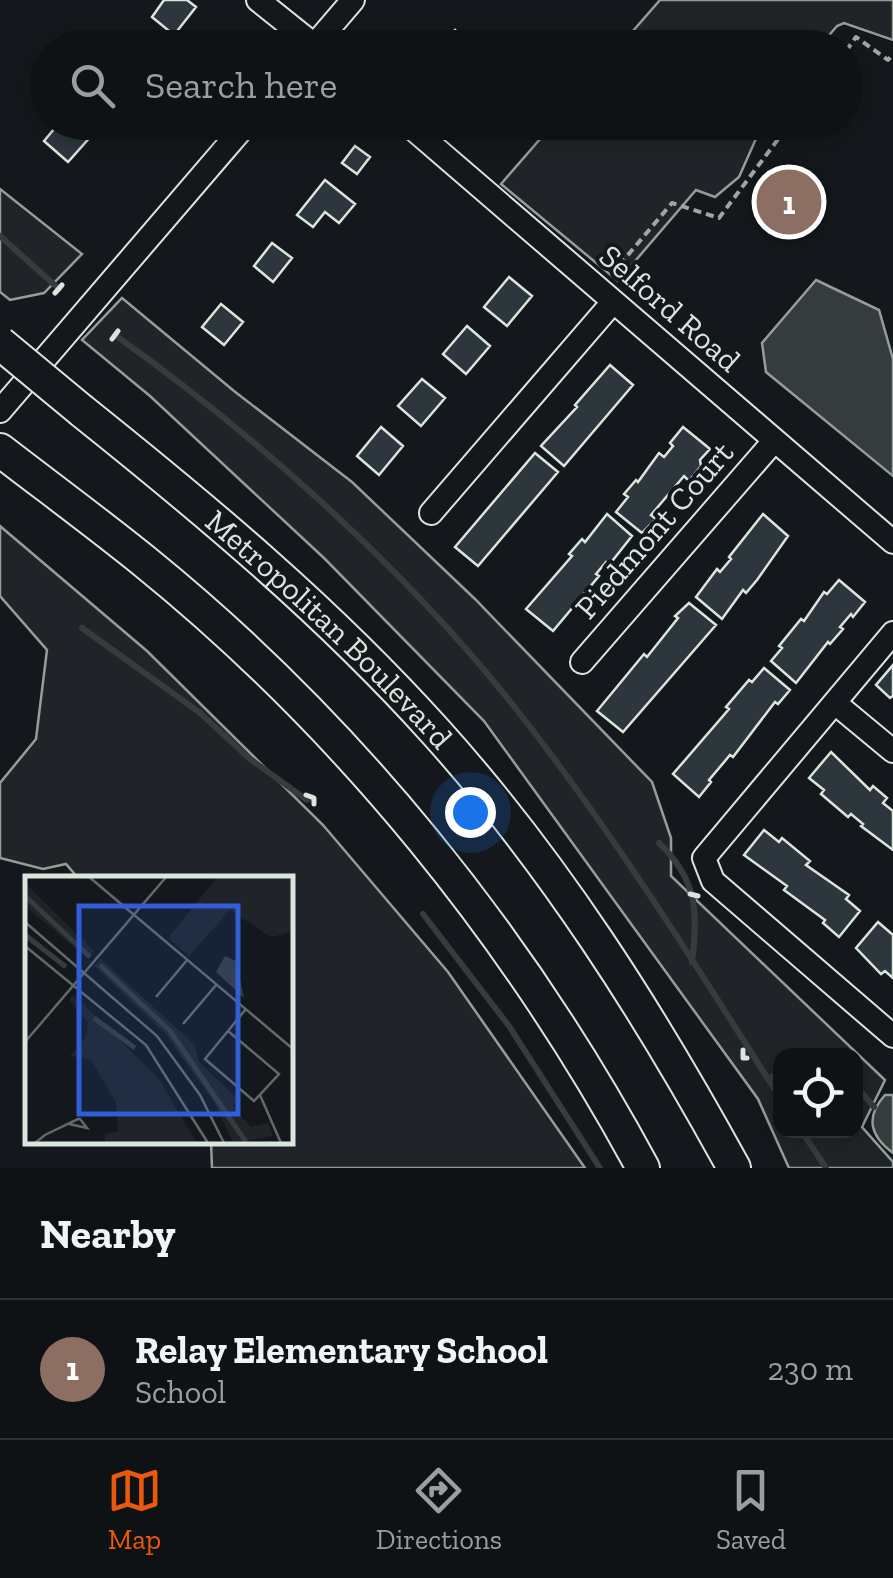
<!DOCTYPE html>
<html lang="en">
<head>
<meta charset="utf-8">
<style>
  body { margin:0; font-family:"Zilla Slab",serif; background:#1d2022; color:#f1f3f6 }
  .controls { position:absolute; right:30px; bottom:30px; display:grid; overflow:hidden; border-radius:20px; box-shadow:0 5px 15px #0003 }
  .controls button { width:90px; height:90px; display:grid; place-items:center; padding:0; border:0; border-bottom:2px solid #2f3234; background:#0f1215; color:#f1f3f6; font:50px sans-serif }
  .you { position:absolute; left:470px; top:812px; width:35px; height:35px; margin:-25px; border:8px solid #fff; border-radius:50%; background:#1a73e8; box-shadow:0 0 0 15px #1a73e833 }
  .badge { display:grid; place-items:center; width:65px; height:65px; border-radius:50%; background:#ea580c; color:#fff; font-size:32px; font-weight:700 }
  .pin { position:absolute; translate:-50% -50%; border:5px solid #fff; box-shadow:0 2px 10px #0006 }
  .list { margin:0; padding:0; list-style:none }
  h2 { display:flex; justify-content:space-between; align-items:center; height:130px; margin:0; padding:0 40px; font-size:42px }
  h2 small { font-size:32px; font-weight:400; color:#9b9ea0 }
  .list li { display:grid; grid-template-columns:65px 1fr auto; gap:30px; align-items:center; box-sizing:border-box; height:140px; padding:0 40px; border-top:2px solid #2f3234 }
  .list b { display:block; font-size:38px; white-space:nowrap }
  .list p { margin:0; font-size:32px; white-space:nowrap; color:#9b9ea0 }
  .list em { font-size:32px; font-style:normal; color:#9b9ea0 }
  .icon { flex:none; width:55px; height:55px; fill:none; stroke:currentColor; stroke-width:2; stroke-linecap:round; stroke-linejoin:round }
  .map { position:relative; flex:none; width:893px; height:1168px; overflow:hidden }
  .search { position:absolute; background:#0f1215; box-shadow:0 5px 15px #0003; left:30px; right:30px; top:30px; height:110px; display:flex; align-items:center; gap:25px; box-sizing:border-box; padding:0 35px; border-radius:55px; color:#9b9ea0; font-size:38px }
  .sheet { height:270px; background:#0f1215 }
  nav { display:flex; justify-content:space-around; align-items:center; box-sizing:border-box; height:140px; border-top:2px solid #2f3234; background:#0f1215; font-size:28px; color:#9b9ea0 }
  nav a { display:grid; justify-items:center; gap:5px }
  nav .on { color:#ea580c }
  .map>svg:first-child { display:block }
  .green { fill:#202428; stroke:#939e99; stroke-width:2.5; fill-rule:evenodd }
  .water { fill:#363b3e; stroke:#939e99; stroke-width:2.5 }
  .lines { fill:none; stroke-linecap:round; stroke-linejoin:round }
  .stream { stroke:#363b3e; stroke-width:6 }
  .building { fill:#2c363c; stroke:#d8e6dc; stroke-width:2.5 }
  .minor-casing { stroke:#d8e6dc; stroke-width:26 }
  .highway-casing { stroke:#d8e6dc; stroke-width:36 }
  .path { stroke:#9da8a2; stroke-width:4; stroke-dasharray:8 5; stroke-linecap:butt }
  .minor { stroke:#14181c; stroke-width:22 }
  .highway { stroke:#14181c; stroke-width:32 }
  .highway-bridge-casing { stroke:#d8e6dc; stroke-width:36; stroke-linecap:butt }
  .highway-bridge { stroke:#14181c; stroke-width:32 }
  .wall { stroke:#d8e6dc; stroke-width:5 }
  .labels { text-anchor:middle; stroke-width:8; stroke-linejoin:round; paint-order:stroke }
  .street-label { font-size:32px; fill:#d8e6dc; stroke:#14181c }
  .inset-river { fill:none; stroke:#363b3e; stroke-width:5 }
  .inset-road { fill:none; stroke:#626a69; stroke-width:2.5 }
  .view { fill:#305dd8; fill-opacity:0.15; stroke:#305dd8; stroke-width:5 }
  .inset-edge { fill:none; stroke:#d8e6dc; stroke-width:5 }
</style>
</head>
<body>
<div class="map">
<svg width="893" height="1168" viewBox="0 0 893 1168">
  <rect width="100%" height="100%" fill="#14181c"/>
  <path class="green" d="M 660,0 L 893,0 L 893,40 L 844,23 L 837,26 L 819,47 L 619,47 Z
    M 554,123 L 554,122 L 763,123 L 739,177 L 715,197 L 696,190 L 618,281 L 501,184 Z
    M 0,189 L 82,254 L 44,293 L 10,300 L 0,292 Z
    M 122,298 L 234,391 L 352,482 L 475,599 L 652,782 L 671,838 L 671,876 L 885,1080 L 862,1127 L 893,1162 L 893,1168 L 789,1168 L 758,1099 L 484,721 L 325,559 L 150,396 L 82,340 ZM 780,1056 L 856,1056 L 856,1130 L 780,1130 Z
    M 0,526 L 147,651 L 323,825 L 448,972 L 585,1168 L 212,1168 L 211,1141 L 290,1140 L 290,878 L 78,878 L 66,864 L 43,869 L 0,858 L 0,783 L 36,739 L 47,650 L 0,596 Z"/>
  <path class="water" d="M 816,280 L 879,310 L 893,359 L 893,476 L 766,372 L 762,343 Z
    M 885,1095 L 893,1095 L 893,1153 C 870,1136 865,1117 885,1095 Z"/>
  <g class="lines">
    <path class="stream" d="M 0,236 L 59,289
      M 115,335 C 258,437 403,567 513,705 C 611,829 696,965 780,1098
      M 82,628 L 199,712 L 250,759 L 307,800 L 312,797
      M 659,843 C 698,880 698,913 692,962
      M 423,914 L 509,1026 L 600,1168
      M 768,1079 L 780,1072
      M 856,1086 L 874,1107
      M 801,1130 L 826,1168"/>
  </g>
  <path class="building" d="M 187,0 L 196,7 L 174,35 L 152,17 L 164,0 Z
    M 455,30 L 475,48 L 440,48 Z
    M 60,122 L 96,122 L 100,126 L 68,162 L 44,141 Z
    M 355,146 L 370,157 L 357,174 L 342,163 Z
    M 325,180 L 355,204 L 339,223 L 325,212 L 313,227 L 297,215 Z
    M 272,243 L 292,258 L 273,282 L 254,266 Z
    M 509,277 L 532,296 L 507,326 L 484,307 Z
    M 221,304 L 243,322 L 224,345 L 202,327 Z
    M 467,326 L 490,346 L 466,374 L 443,354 Z
    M 610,365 L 633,385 L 564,466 L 541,446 L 577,407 L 575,405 Z
    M 422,379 L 445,398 L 421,426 L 398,406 Z
    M 381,427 L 403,446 L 379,475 L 357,456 Z
    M 683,427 L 710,449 L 700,460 L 701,466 L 689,481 L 684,476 L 651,515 L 656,519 L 642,533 L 616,512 L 628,497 L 624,494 L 636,480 L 638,482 L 659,453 L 664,457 L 673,446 L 670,443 Z
    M 535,453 L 558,472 L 478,566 L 455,547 Z
    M 607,514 L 632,536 L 609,565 L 606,562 L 596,574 L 599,576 L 553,631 L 526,609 L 572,556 L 569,554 L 582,539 L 585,542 Z
    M 763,514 L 788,536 L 757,580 L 746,593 L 743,590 L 722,619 L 696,597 L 717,569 L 720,572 L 731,559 L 729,557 Z
    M 839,580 L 865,602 L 853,617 L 851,614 L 840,627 L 843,629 L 830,644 L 828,642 L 796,683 L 771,661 L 782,648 L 779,646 L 801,619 L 804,621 L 824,592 L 827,594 Z
    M 689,603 L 716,625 L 623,732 L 597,711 L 644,654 L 647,657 L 678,618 L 675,616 Z
    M 893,665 L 893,696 L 890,698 L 876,685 Z
    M 764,668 L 790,690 L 778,704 L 775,702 L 733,757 L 730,755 L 709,780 L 711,782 L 699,797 L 673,774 L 729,709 L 726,707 L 749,680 L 752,682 Z
    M 831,752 L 870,790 L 873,786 L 887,798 L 883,803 L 893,811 L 893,850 L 861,826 L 863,824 L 851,814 L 848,817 L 821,794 L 824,790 L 809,778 Z
    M 764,830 L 779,842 L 782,838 L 810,861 L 806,865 L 849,895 L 846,899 L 860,911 L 839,937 L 823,923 L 825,920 L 784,890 L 787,886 L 744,855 Z
    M 878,922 L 893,935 L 893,978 L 885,971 L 881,974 L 856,948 Z"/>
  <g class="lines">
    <g class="minor-casing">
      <path id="minor" d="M 258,0 L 318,48
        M 312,48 L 353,0
        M 405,122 L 893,542
        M 0,411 L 248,122
        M 431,513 L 613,302
        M 893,633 L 704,858 L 713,881 L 893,1036
        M 582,662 L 774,441
        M 835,703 L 893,751"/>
    </g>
    <g class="highway-casing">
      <g id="highway">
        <path id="s1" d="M 82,411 C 207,511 328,612 435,731 C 554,863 649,1013 734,1168"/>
        <path d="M 0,450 C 48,487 97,523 144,561 C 349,727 518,937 643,1168"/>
      </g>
    </g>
    <path class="path" d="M 846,51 L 856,37 L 888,60 L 893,54
      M 611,275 L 672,203 L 719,218 L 791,122"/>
    <use href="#minor" class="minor"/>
    <use href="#highway" class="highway"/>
    <g class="highway-bridge-casing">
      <path id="highway-bridge" d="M 0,343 L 82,411"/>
    </g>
    <use href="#highway-bridge" class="highway-bridge"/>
    <path class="wall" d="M 55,293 L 62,285
      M 112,339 L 118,331
      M 306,795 L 314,798 L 314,804
      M 690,894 L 698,896
      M 743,1050 L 743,1058 L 747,1058"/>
  </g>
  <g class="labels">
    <g class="street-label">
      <text transform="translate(670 308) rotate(41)" y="11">Selford Road</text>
      <text transform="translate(654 530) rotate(-49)" y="11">Piedmont Court</text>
      <text dy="11" stroke="none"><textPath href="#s1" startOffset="330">Metropolitan Boulevard</textPath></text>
    </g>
  </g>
  <g transform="translate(25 876)">
    <rect width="268" height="268" fill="#14181c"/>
    <path d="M 193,0 L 267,0 L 267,56 L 246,61 L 205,34 L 164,80 L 143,62 ZM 0,7 L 69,75 L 62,82 L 0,30 ZM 76,83 L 170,169 L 174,186 L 212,222 L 208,231 L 226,251 L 243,247 L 248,260 L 208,267 L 189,226 L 140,158 L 69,90 ZM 49,119 L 134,203 L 172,267 L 80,267 L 80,258 L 93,255 L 91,227 L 66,184 L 45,180 L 61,161 L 63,146 L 44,124 Z" fill="#202428"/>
    <path d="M 200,80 L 211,85 L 219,122 L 191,96 Z" fill="#363b3e"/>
    <path class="inset-river" d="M 0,20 L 65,81M 0,59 L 41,91M 75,89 L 145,155 L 221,266M 69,142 L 110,172"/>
    <path class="inset-road" d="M 63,0 L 268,173M 0,46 L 132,160 L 175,219 L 199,267M 0,70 L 121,169 L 183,267M 131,121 L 163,83M 158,148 L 192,108M 203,155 L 254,198 L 229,225 L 180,183 L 221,133M 0,166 L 142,0M 235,219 L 256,267M 10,267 L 20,259 L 26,256 L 53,243 L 55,243 L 62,252 L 44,248"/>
    <path class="view" d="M 54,30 L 213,30 L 213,238 L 54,238 Z"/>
    <rect width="268" height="268" class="inset-edge"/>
  </g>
</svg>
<div class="controls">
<button><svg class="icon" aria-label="locate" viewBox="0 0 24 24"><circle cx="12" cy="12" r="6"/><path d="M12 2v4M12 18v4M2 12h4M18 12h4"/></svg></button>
</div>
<div class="you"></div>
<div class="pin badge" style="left:789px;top:202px;background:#8d6e63">1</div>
<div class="search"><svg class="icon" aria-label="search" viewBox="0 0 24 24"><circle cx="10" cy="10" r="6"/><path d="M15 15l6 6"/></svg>Search here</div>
</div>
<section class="sheet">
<h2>Nearby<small></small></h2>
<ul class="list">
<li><span class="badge" style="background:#8d6e63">1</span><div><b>Relay Elementary School</b><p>School</p></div><em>230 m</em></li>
</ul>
</section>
<nav>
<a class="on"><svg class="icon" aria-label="map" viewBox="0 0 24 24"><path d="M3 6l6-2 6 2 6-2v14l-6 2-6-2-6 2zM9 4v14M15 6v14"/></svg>Map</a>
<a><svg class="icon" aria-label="directions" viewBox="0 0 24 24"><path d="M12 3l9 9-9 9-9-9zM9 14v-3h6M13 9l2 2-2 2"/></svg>Directions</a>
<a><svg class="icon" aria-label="saved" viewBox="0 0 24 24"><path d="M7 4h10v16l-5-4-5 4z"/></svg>Saved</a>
</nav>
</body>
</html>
